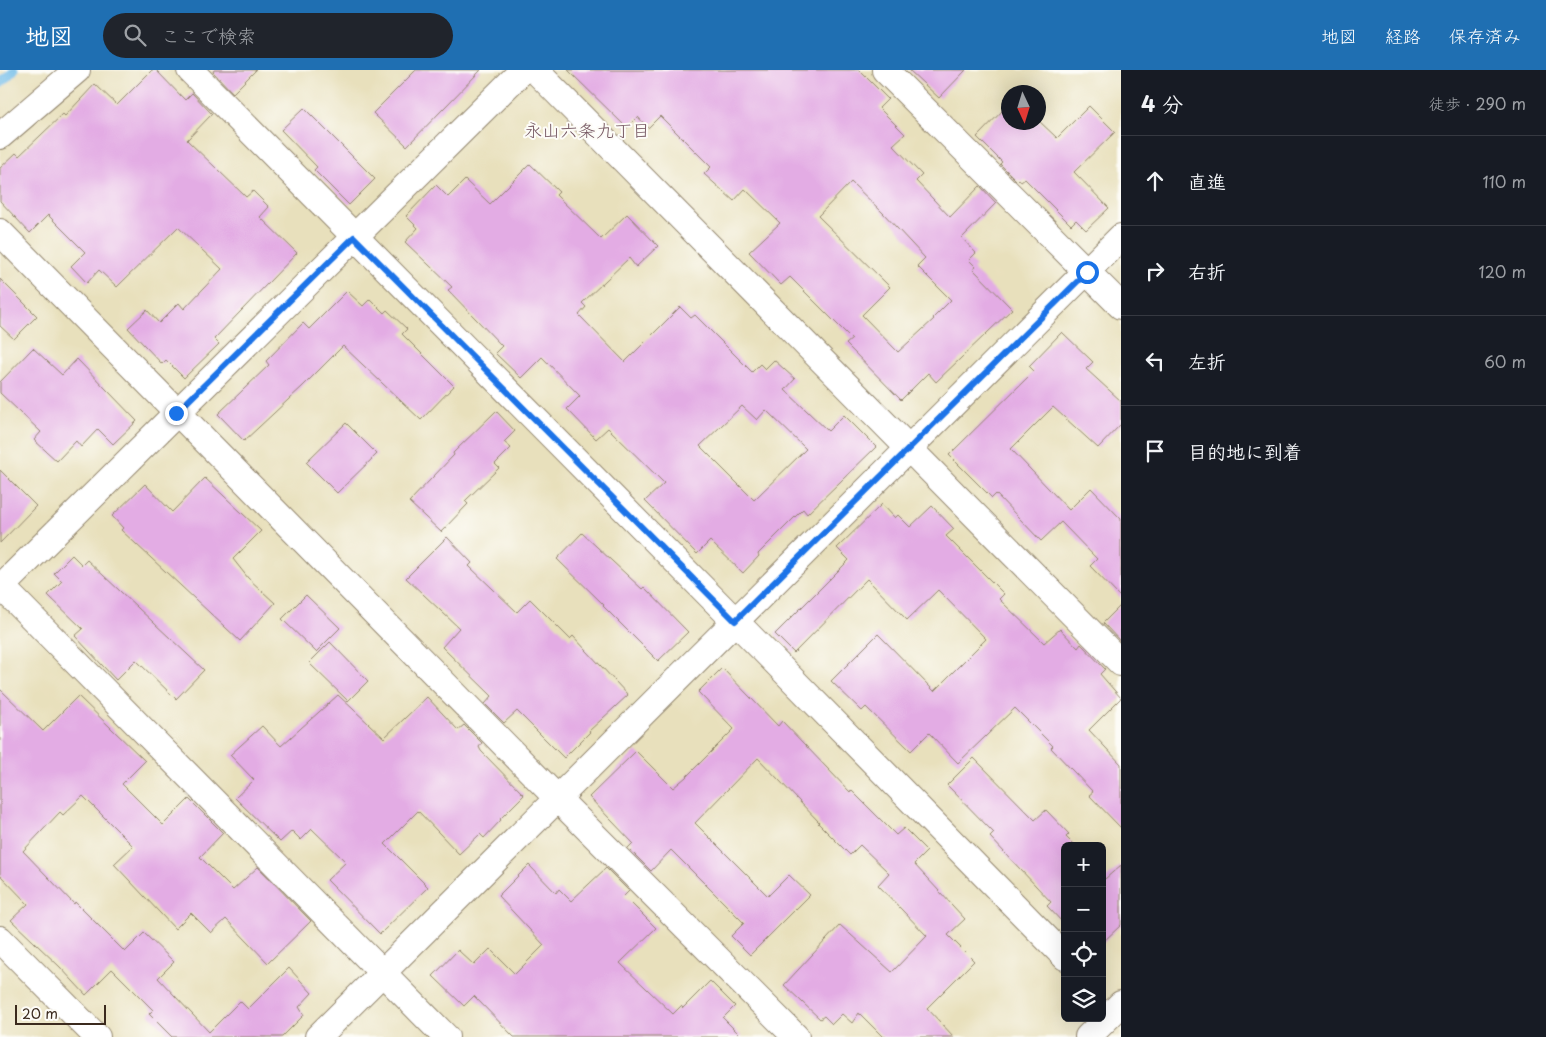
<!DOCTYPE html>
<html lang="ja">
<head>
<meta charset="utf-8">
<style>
  body { margin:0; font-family:"Playpen Sans","Klee One",sans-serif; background:#20242c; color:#f1f3f6 }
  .controls { position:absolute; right:15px; bottom:15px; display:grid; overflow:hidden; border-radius:8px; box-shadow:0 5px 20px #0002 }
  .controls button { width:45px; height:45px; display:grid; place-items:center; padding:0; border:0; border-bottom:1px solid #363941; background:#171b24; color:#f1f3f6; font:25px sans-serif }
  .compass { position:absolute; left:1001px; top:15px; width:45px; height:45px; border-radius:50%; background:#171b24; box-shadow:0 5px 20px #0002; rotate:176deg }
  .scale { position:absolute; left:15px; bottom:12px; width:91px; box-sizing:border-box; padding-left:5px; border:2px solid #3b2a1e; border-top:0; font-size:14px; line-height:18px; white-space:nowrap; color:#3b2a1e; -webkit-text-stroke:4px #fdfcf7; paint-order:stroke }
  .stop { position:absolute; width:15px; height:15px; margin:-11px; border:4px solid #1a73e8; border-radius:50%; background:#fff }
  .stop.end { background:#1a73e8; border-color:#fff; box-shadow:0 1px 5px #0008 }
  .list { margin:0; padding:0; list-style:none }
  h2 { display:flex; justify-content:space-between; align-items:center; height:65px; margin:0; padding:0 20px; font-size:21px }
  h2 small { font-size:16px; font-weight:400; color:#9ea1a6 }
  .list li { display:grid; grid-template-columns:32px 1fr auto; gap:15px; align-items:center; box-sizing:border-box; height:90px; padding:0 20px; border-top:1px solid #363941 }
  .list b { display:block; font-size:19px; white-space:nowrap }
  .list em { font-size:16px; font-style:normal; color:#9ea1a6 }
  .icon { flex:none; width:28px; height:28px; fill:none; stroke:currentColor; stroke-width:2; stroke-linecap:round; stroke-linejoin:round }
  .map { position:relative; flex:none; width:1121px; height:967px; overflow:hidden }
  header { display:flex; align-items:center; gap:30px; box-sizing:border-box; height:70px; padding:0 25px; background:#1f6fb2; color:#fff }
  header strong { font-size:24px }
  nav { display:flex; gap:28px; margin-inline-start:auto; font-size:18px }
  .search { width:350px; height:45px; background:#20242c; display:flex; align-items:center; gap:12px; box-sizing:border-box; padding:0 18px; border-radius:28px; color:#9ea1a6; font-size:19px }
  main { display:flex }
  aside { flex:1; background:#171b24 }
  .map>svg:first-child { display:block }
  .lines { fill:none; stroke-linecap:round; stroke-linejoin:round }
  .stream { stroke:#70bce9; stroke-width:9 }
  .building { fill:#e3ace4; fill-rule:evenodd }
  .minor-casing { stroke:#92856d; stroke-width:28 }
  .minor { stroke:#fff; stroke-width:26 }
  .route { stroke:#1a73e8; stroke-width:6 }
  .labels { text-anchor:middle; stroke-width:4; stroke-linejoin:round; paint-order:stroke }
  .neighbourhood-label { font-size:18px; fill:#765863; stroke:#fdfcf7 }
</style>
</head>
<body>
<header>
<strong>地図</strong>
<div class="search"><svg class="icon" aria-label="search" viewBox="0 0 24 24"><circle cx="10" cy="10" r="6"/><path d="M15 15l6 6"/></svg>ここで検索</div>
<nav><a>地図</a><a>経路</a><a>保存済み</a></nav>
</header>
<main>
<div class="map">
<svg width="1121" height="967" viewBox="0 0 1121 967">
  <rect width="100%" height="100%" fill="#fdfcf7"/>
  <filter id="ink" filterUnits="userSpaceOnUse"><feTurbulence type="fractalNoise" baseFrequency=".02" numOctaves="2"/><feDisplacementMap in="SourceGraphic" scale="10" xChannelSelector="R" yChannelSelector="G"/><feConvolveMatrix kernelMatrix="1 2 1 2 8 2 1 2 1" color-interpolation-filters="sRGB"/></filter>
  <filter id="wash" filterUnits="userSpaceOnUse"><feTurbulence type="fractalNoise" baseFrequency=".0096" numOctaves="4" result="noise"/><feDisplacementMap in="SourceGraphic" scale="20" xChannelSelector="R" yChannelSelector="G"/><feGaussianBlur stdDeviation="1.12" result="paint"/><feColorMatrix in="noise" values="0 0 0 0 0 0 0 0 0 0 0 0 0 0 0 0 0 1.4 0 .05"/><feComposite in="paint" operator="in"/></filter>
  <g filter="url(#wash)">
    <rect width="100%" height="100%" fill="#e8e0bc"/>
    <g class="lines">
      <path class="stream" d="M 0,14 L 14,0"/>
    </g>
    <g id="blocks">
      <path class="building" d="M 152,0 L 156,0 L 185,30 L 192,23 L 212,44 L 187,70 L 246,127 L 253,121 L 269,137 L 260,147 L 297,183 L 214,269 L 219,274 L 184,308 L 166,290 L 162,294 L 128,258 L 147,240 L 159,253 L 179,233 L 184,239 L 222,199 L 178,157 L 117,217 L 99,200 L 87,213 L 71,196 L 85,182 L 48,145 L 30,163 L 0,131 L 0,98 L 16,83 L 19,86 L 63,44 L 65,46 L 95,14 L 117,35 Z
        M 214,0 L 256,0 L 233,23 L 213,2 Z
        M 416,0 L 481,0 L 407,76 L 373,43 Z
        M 568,0 L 859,0 L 888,29 L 879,38 L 905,64 L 893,75 L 922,105 L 916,111 L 950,147 L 980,116 L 996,133 L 962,168 L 976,183 L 969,190 L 976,197 L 973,199 L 1012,239 L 936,312 L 928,303 L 901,330 L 846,274 L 852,269 L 790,207 L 781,215 L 749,182 L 780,153 L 745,119 L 734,131 L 704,104 L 711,97 L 660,46 L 648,58 L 638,47 L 627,58 ZM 851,112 L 883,143 L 925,188 L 917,196 L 951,230 L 933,248 L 934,249 L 898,282 L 862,245 L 890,217 L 818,146 Z
        M 909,0 L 966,0 L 939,28 Z
        M 1008,35 L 1008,52 L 1038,52 L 1038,50 L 1057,68 L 1089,36 L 1115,62 L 1074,102 L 1109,138 L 1086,160 L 1076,150 L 1071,155 L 1025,109 L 1021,112 L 1019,109 L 1017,111 L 1000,94 L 1002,92 L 977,67 Z
        M 304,38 L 375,109 L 349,135 L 314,100 L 317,97 L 281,60 Z
        M 530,94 L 559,122 L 556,125 L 601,169 L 627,144 L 658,176 L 636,197 L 629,188 L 582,233 L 586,237 L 579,245 L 625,292 L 680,237 L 691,248 L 695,245 L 752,302 L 760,294 L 765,299 L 774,290 L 795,309 L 785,320 L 828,361 L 844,345 L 876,377 L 807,444 L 803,439 L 758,484 L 759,486 L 743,503 L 710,471 L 697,484 L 645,431 L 664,413 L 608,358 L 596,369 L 567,339 L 580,326 L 542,287 L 521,308 L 495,283 L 502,276 L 448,220 L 452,217 L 405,172 L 418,158 L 406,146 L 436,115 L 448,127 L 465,110 L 490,134 ZM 742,336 L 757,350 L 766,340 L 806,379 L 754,430 L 700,376 Z
        M 0,209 L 37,246 L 14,269 L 0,256 Z
        M 347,221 L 363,236 L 370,229 L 384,243 L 387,240 L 407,259 L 402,264 L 454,316 L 421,350 L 343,276 L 303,316 L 244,371 L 218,344 L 269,295 L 266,291 L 303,253 L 309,259 Z
        M 1062,262 L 1093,292 L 1086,299 L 1121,331 L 1121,354 L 1098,378 L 1053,337 L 1011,379 L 1069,440 L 1091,418 L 1121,449 L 1121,528 L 1090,496 L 1097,489 L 1061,452 L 1041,471 L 996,424 L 992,428 L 949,385 L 1034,301 L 1029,296 Z
        M 33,278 L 62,305 L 77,289 L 137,351 L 113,374 L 98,359 L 81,377 L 76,371 L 57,391 L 34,370 L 41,362 L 0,323 L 0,312 Z
        M 496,341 L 515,361 L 504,372 L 511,378 L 495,394 L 499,398 L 465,431 L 468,434 L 441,462 L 409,432 L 454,385 L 453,383 Z
        M 346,353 L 377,384 L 337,423 L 306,392 Z
        M 0,400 L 36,436 L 0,473 Z
        M 205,408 L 261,461 L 233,489 L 248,508 L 275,533 L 240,571 L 121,460 L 123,458 L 112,446 L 145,414 L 172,442 Z
        M 882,434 L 895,448 L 898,445 L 910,457 L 932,436 L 954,459 L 946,466 L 1004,524 L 999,529 L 1044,573 L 1060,559 L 1078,578 L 1081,574 L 1105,599 L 1100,604 L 1121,628 L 1089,660 L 1121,694 L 1121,758 L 1089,725 L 1093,722 L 1051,678 L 1053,676 L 1015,638 L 958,693 L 929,663 L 911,681 L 866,637 L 862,641 L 831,611 L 878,564 L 934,621 L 986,569 L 938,520 L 907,550 L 867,509 L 794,583 L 775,564 L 849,490 L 837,478 Z
        M 582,463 L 642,519 L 644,517 L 688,562 L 658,591 L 603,536 L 604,535 L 557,489 Z
        M 447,467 L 472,493 L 469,496 L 517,542 L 530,529 L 570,569 L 573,566 L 628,625 L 589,661 L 590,662 L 564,688 L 517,641 L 504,653 L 485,634 L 492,626 L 442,577 L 459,558 L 406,508 Z
        M 72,485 L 82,495 L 87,490 L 204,600 L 176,629 L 136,590 L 116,610 L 75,566 L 83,559 L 48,525 L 62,511 L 54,503 Z
        M 306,525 L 340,558 L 316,582 L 282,549 Z
        M 1121,535 L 1121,572 L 1103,553 Z
        M 330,572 L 368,611 L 348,631 L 309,593 Z
        M 722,598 L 778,656 L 782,651 L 850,722 L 851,720 L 896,765 L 904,758 L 927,781 L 914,794 L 965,849 L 948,865 L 974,891 L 927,938 L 954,967 L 883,967 L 859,943 L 852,953 L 842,944 L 832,954 L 824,946 L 820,949 L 784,915 L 840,855 L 892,902 L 927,866 L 878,815 L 889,803 L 860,775 L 850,785 L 818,753 L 819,752 L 758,688 L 695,753 L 768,826 L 789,805 L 810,825 L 750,885 L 731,866 L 744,853 L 671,780 L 651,801 L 628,778 L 633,773 L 589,727 L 636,681 L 673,718 L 686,707 L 734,659 L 698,622 Z
        M 0,619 L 43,661 L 78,626 L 145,691 L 122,714 L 163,755 L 189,729 L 223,763 L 200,787 L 233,820 L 258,797 L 311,851 L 268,893 L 226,849 L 211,863 L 191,843 L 175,859 L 114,794 L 133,776 L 83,726 L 63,745 L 60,742 L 23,781 L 74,834 L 75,832 L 125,882 L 144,863 L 174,892 L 158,908 L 209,962 L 240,931 L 248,939 L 289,898 L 312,923 L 299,937 L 304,945 L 282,967 L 172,967 L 149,944 L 153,940 L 112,899 L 86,925 L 60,897 L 11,850 L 28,834 L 0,805 Z
        M 338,625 L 384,668 L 427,627 L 458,660 L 464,655 L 482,673 L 479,677 L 481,681 L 524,725 L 500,749 L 501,750 L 484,768 L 480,764 L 459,784 L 418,741 L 385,774 L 428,817 L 380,864 L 327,810 L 346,792 L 312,759 L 301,770 L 292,761 L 280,772 L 235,728 L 254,710 L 230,685 L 262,656 L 281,676 Z
        M 974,688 L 1035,750 L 1046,740 L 1069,764 L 1066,767 L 1075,776 L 1065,776 L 1065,855 L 1047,836 L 1051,832 L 990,767 L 994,763 L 947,715 Z
        M 529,795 L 556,823 L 559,819 L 571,831 L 606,798 L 629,821 L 624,826 L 656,858 L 620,893 L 673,944 L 681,936 L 683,938 L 710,911 L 735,936 L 723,948 L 742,967 L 514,967 L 474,926 L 464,936 L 433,906 L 458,880 L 474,895 L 490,879 L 515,904 L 544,875 L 498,826 Z
        M 1121,795 L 1121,855 L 1102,873 L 1102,805 L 1105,809 Z"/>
    </g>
  </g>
  <g filter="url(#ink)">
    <use href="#blocks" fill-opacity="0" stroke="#92856d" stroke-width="1"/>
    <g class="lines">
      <g class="minor-casing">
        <path id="minor" d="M 190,0 L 735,551 L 1065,887
          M 535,0 L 1121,593
          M 885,0 L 1121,236
          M 0,66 L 77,0
          M 0,162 L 557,728 L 796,967
          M 0,515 L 446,967
          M 0,518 L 523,0
          M 0,869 L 97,967
          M 318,967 L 1121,167
          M 1088,967 L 1121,934"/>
      </g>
      <use href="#minor" class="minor"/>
    </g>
  </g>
  <g class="lines" filter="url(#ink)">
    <path class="route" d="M 176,343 L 354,167 L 735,551 L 1087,202"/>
  </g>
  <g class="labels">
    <g class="neighbourhood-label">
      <text x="587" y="67">永山六条九丁目</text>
    </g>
  </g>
</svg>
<div class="controls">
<button>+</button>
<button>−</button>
<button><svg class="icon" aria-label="locate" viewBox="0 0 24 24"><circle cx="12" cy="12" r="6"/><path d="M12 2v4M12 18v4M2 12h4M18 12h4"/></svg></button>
<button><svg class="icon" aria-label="layers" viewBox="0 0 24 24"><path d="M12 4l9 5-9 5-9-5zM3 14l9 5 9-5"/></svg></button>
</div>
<svg class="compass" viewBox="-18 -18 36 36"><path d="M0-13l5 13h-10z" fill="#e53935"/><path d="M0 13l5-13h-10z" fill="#9ea1a6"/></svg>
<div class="scale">20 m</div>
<div class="stop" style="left:1087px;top:202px"></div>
<div class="stop end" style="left:176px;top:343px"></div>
</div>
<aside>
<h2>4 分<small>徒歩 · 290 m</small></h2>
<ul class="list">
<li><svg class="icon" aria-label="ahead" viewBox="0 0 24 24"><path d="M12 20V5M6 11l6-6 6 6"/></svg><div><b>直進</b></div><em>110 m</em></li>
<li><svg class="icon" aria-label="right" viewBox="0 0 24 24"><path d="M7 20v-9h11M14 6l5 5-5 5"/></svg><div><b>右折</b></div><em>120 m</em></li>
<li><svg class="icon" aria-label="left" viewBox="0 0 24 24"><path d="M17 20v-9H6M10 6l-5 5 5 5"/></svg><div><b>左折</b></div><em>60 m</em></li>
<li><svg class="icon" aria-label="arrive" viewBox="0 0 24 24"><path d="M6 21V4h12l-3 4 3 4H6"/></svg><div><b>目的地に到着</b></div></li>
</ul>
</aside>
</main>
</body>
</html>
